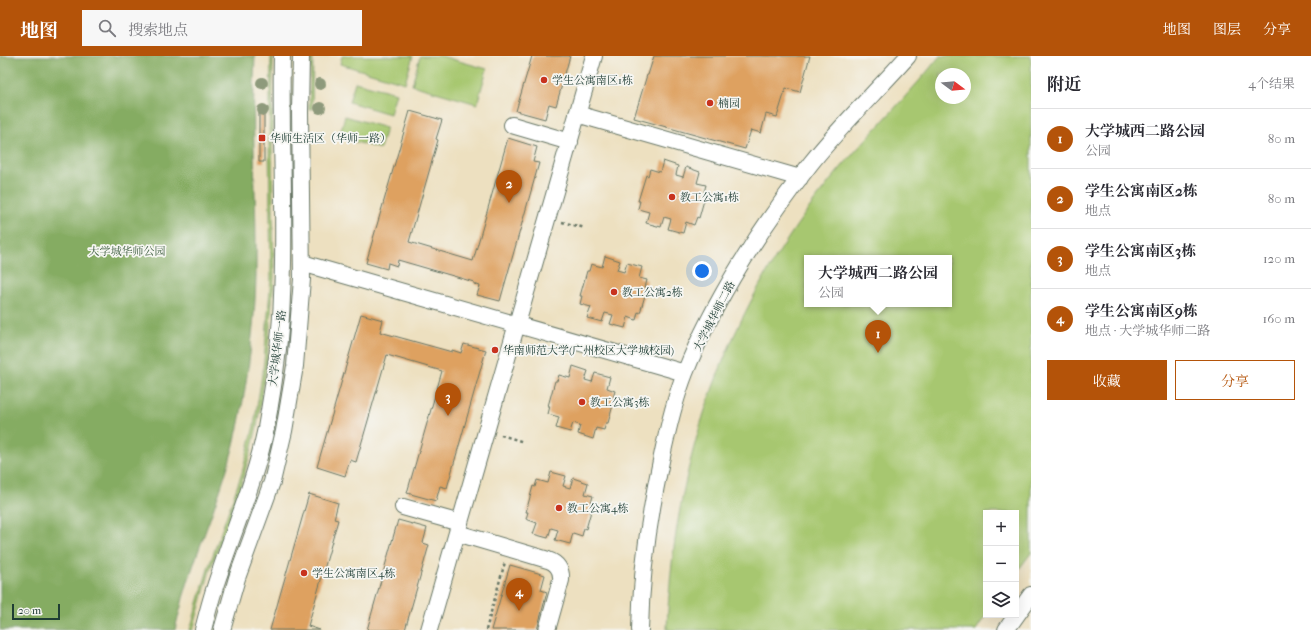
<!DOCTYPE html>
<html lang="zh">
<head>
<meta charset="utf-8">
<style>
  body { margin:0; font-family:"IM FELL French Canon","Noto Serif SC",serif; background:#f7f7f7; color:#2b2b33 }
  .controls { position:absolute; right:12px; bottom:12px; display:grid; overflow:hidden; border-radius:0px; box-shadow:0 4px 16px #0002 }
  .controls button { width:36px; height:36px; display:grid; place-items:center; padding:0; border:0; border-bottom:1px solid #e1e1e2; background:#fff; color:#2b2b33; font:20px sans-serif }
  .compass { position:absolute; left:935px; top:12px; width:36px; height:36px; border-radius:50%; background:#fff; box-shadow:0 4px 16px #0002; rotate:106deg }
  .scale { position:absolute; left:12px; bottom:10px; width:48px; box-sizing:border-box; padding-left:4px; border:2px solid #1f3d34; border-top:0; font-size:11px; line-height:14px; white-space:nowrap; color:#1f3d34; -webkit-text-stroke:3px #f6f6f2; paint-order:stroke }
  .you { position:absolute; left:702px; top:215px; width:14px; height:14px; margin:-10px; border:3px solid #fff; border-radius:50%; background:#1a73e8; box-shadow:0 0 0 6px #1a73e833 }
  .badge { display:grid; place-items:center; width:26px; height:26px; border-radius:50%; background:#b45309; color:#fff; font-size:13px; font-weight:700 }
  .pin { position:absolute; translate:-50% -33px; filter:drop-shadow(0 1px 2px #0008) }
  .pin::after { content:''; position:absolute; top:21px; width:14px; height:12px; background:inherit; clip-path:polygon(0 0,100% 0,50% 100%) }
  .popup { position:absolute; left:804px; top:199px; width:148px; height:52px; box-sizing:border-box; display:grid; place-content:center; border-radius:0px; background:#fff; filter:drop-shadow(0 1px 3px #0005); font-size:13px; white-space:nowrap; color:#7c7c81 }
  .popup b { font-size:15px; color:#2b2b33 }
  .popup::after { content:''; position:absolute; left:50%; top:100%; margin-left:-8px; border:8px solid transparent; border-top-color:#fff }
  .list { margin:0; padding:0; list-style:none }
  h2 { display:flex; justify-content:space-between; align-items:center; height:52px; margin:0; padding:0 16px; font-size:17px }
  h2 small { font-size:13px; font-weight:400; color:#7c7c81 }
  .list li { display:grid; grid-template-columns:26px 1fr auto; gap:12px; align-items:center; box-sizing:border-box; height:60px; padding:0 16px; border-top:1px solid #e1e1e2 }
  .list b { display:block; font-size:15px; white-space:nowrap }
  .list p { margin:0; font-size:13px; white-space:nowrap; color:#7c7c81 }
  .list em { font-size:13px; font-style:normal; color:#7c7c81 }
  .actions { display:flex; gap:8px; padding:12px 16px }
  .actions a { flex:1; padding:9px 0; border:1px solid #b45309; border-radius:0px; text-align:center; font-size:14px; color:#b45309 }
  .actions .main { background:#b45309; color:#fff }
  .icon { flex:none; width:22px; height:22px; fill:none; stroke:currentColor; stroke-width:2; stroke-linecap:round; stroke-linejoin:round }
  .map { position:relative; flex:none; width:1031px; height:574px; overflow:hidden }
  header { display:flex; align-items:center; gap:24px; box-sizing:border-box; height:56px; padding:0 20px; background:#b45309; color:#fff }
  header strong { font-size:19px }
  nav { display:flex; gap:22px; margin-inline-start:auto; font-size:14px }
  .search { width:280px; height:36px; background:#f7f7f7; display:flex; align-items:center; gap:10px; box-sizing:border-box; padding:0 14px; border-radius:0px; color:#7c7c81; font-size:15px }
  main { display:flex }
  aside { flex:1; background:#fff }
  .map>svg:first-child { display:block }
  .green { fill:#a7c76f; stroke:#638252; fill-rule:evenodd }
  .forest { fill:#85ac62; stroke:#52744b }
  .building { fill:#dea160 }
  .lines { fill:none; stroke-linecap:round; stroke-linejoin:round }
  .minor-casing { stroke:#677665; stroke-width:18 }
  .path { stroke:#677665; stroke-width:2.5; stroke-dasharray:3 3; stroke-linecap:butt }
  .minor { stroke:#fff; stroke-width:16 }
  .tree { fill:#8e9a7b }
  .poi-dot { fill:#c8321e; stroke:#f6f6f2; stroke-width:1.5 }
  .labels { text-anchor:middle; stroke-width:3.5; stroke-linejoin:round; paint-order:stroke }
  .poi-label { font-size:11px; fill:#1f3d34; stroke:#f6f6f2; text-anchor:start }
  .park-label { font-size:11px; fill:#416043; stroke:#f6f6f2 }
  .street-label { font-size:11px; fill:#1f3d34; stroke:#f6f6f2 }
</style>
</head>
<body>
<header>
<strong>地图</strong>
<div class="search"><svg class="icon" aria-label="search" viewBox="0 0 24 24"><circle cx="10" cy="10" r="6"/><path d="M15 15l6 6"/></svg>搜索地点</div>
<nav><a>地图</a><a>图层</a><a>分享</a></nav>
</header>
<main>
<div class="map">
<svg width="1031" height="574" viewBox="0 0 1031 574">
  <rect width="100%" height="100%" fill="#f6f6f2"/>
  <filter id="ink" filterUnits="userSpaceOnUse"><feTurbulence type="fractalNoise" baseFrequency=".025" numOctaves="2"/><feDisplacementMap in="SourceGraphic" scale="8" xChannelSelector="R" yChannelSelector="G"/><feConvolveMatrix kernelMatrix="1 2 1 2 8 2 1 2 1" color-interpolation-filters="sRGB"/></filter>
  <filter id="wash" filterUnits="userSpaceOnUse"><feTurbulence type="fractalNoise" baseFrequency=".012" numOctaves="4" result="noise"/><feDisplacementMap in="SourceGraphic" scale="16" xChannelSelector="R" yChannelSelector="G"/><feGaussianBlur stdDeviation="0.9" result="paint"/><feColorMatrix in="noise" values="0 0 0 0 0 0 0 0 0 0 0 0 0 0 0 0 0 1.4 0 .05"/><feComposite in="paint" operator="in"/></filter>
  <g filter="url(#wash)">
    <rect width="100%" height="100%" fill="#ede0c0"/>
    <path class="green" d="M 271,0 L 273,0 L 272,86 L 274,222 L 267,306 L 257,370 L 251,395 L 238,440 L 210,514 L 193,574 L 190,574 L 208,513 L 242,417 L 254,370 L 264,306 L 271,222 L 269,86 Z
      M 311,0 L 313,0 L 312,53 L 309,53 Z
      M 342,0 L 413,0 L 405,27 L 340,8 Z
      M 420,0 L 441,0 L 487,13 L 477,48 L 412,29 Z
      M 940,0 L 1031,0 L 1031,497 L 1016,517 L 1016,457 L 986,457 L 986,559 L 976,574 L 667,574 C 673,415 719,272 815,144 C 853,93 900,50 940,0 ZM 941,18 L 965,18 L 965,42 L 941,42 ZM 807,202 L 949,202 L 949,248 L 807,248 Z
      M 355,26 L 396,37 L 390,58 L 349,46 Z
      M 345,60 L 386,72 L 380,93 L 339,81 Z"/>
    <path class="forest" d="M 0,0 L 255,0 C 251,73 257,147 256,220 C 255,269 248,319 239,367 C 227,427 200,483 183,542 C 181,553 177,563 175,574 L 0,574 Z"/>
    <g id="blocks">
      <path class="building" d="M 532,0 L 570,0 L 556,50 L 549,48 L 545,63 L 516,55 Z
        M 654,0 L 810,0 L 800,36 L 786,32 L 777,61 L 766,58 L 761,77 L 751,74 L 745,93 L 634,62 L 647,19 L 648,19 Z
        M 410,55 L 442,64 L 436,83 L 438,84 L 409,186 L 473,205 L 508,82 L 537,91 L 533,106 L 539,107 L 500,245 L 477,239 L 480,230 L 474,228 L 474,226 L 398,204 L 397,210 L 388,207 L 387,213 L 366,207 Z
        M 259,57 L 264,57 L 264,106 L 259,106 Z
        M 663,105 L 678,110 L 676,119 L 683,121 L 686,111 L 700,116 L 697,127 L 706,129 L 704,136 L 706,137 L 699,162 L 697,161 L 694,169 L 686,166 L 683,177 L 668,173 L 671,163 L 664,161 L 661,171 L 646,167 L 649,156 L 638,153 L 640,145 L 638,145 L 646,119 L 648,120 L 650,113 L 660,116 Z
        M 605,200 L 620,205 L 617,214 L 624,216 L 627,207 L 642,211 L 639,222 L 647,224 L 645,232 L 647,232 L 640,257 L 638,256 L 636,264 L 628,261 L 625,272 L 610,268 L 613,259 L 605,257 L 602,266 L 587,262 L 591,251 L 580,248 L 582,240 L 580,240 L 587,215 L 589,215 L 591,208 L 602,211 Z
        M 361,258 L 383,264 L 380,276 L 452,296 L 452,294 L 461,297 L 464,288 L 486,294 L 447,432 L 440,430 L 436,445 L 407,437 L 442,315 L 387,299 L 356,406 L 350,404 L 345,420 L 317,411 Z
        M 573,310 L 588,315 L 585,324 L 592,326 L 595,317 L 610,321 L 607,332 L 615,335 L 613,342 L 615,342 L 608,367 L 606,367 L 604,374 L 596,372 L 593,383 L 578,378 L 580,369 L 573,367 L 570,376 L 556,372 L 559,361 L 548,358 L 550,350 L 548,350 L 555,325 L 557,325 L 559,319 L 570,322 Z
        M 551,416 L 566,420 L 563,430 L 570,432 L 573,422 L 588,427 L 585,438 L 593,440 L 591,447 L 593,448 L 586,473 L 584,472 L 582,480 L 573,477 L 570,488 L 555,484 L 558,474 L 551,472 L 548,482 L 533,478 L 537,467 L 526,463 L 528,456 L 526,456 L 533,430 L 535,431 L 537,424 L 548,427 Z
        M 309,438 L 338,447 L 334,463 L 338,464 L 308,570 L 320,574 L 270,574 Z
        M 398,464 L 427,472 L 423,487 L 429,489 L 405,574 L 367,574 Z
        M 510,509 L 545,519 L 541,534 L 547,536 L 537,574 L 491,574 Z"/>
    </g>
  </g>
  <g filter="url(#ink)">
    <use href="#blocks" fill-opacity="0" stroke="#677665" stroke-width="1"/>
    <g class="lines">
      <g class="minor-casing">
        <path id="minor" d="M 577,58 L 800,122
          M 512,69 L 570,86
          M 302,207 L 685,317
          M 403,451 L 460,467
          M 457,477 L 548,504 C 557,507 562,514 561,524 L 547,574
          M 203,574 C 208,554 213,535 220,516 C 236,468 256,422 266,372 C 274,328 281,284 282,239 C 286,160 280,80 282,0
          M 222,574 L 237,522 L 272,426 L 284,375 L 295,310 L 302,223 L 300,56 L 301,0
          M 429,574 L 594,0
          M 640,574 C 641,517 649,461 661,405 C 667,376 674,345 685,317 C 714,244 763,168 811,107 C 841,69 876,36 908,0
          M 1006,574 L 1031,539"/>
      </g>
      <path class="path" d="M 562,166 L 585,172
        M 501,379 L 524,386
        M 486,574 L 505,506"/>
      <use href="#minor" class="minor"/>
    </g>
    <g class="tree">
      <circle cx="262" cy="27" r="6"/>
      <circle cx="320" cy="28" r="6"/>
      <circle cx="320" cy="52" r="6"/>
      <circle cx="263" cy="54" r="6"/>
    </g>
  </g>
  <g class="poi-dot">
    <circle cx="544" cy="24" r="4"/>
    <circle cx="710" cy="47" r="4"/>
    <rect x="258" y="78" width="8" height="8" rx="2"/>
    <circle cx="672" cy="141" r="4"/>
    <circle cx="614" cy="236" r="4"/>
    <circle cx="495" cy="294" r="4"/>
    <circle cx="582" cy="346" r="4"/>
    <circle cx="559" cy="452" r="4"/>
    <circle cx="304" cy="517" r="4"/>
  </g>
  <g class="labels">
    <g class="poi-label">
      <text x="552" y="28">学生公寓南区1栋</text>
      <text x="718" y="51">楠园</text>
      <text x="270" y="86">华师生活区（华师一路）</text>
      <text x="680" y="145">教工公寓1栋</text>
      <text x="622" y="240">教工公寓2栋</text>
      <text x="503" y="298">华南师范大学(广州校区大学城校园)</text>
      <text x="590" y="350">教工公寓3栋</text>
      <text x="567" y="456">教工公寓4栋</text>
      <text x="312" y="521">学生公寓南区4栋</text>
    </g>
    <g class="park-label">
      <text x="127" y="199">大学城华师公园</text>
    </g>
    <g class="street-label">
      <text transform="translate(714 260) rotate(-63)" y="4">大学城华师二路</text>
      <text transform="translate(277 292) rotate(-83)" y="4">大学城华师一路</text>
    </g>
  </g>
</svg>
<div class="controls">
<button>+</button>
<button>−</button>
<button><svg class="icon" aria-label="layers" viewBox="0 0 24 24"><path d="M12 4l9 5-9 5-9-5zM3 14l9 5 9-5"/></svg></button>
</div>
<svg class="compass" viewBox="-18 -18 36 36"><path d="M0-13l5 13h-10z" fill="#e53935"/><path d="M0 13l5-13h-10z" fill="#7c7c81"/></svg>
<div class="scale">20 m</div>
<div class="you"></div>
<div class="pin badge" style="left:878px;top:297px">1</div>
<div class="popup"><b>大学城西二路公园</b>公园</div>
<div class="pin badge" style="left:509px;top:147px">2</div>
<div class="pin badge" style="left:448px;top:360px">3</div>
<div class="pin badge" style="left:519px;top:555px">4</div>
</div>
<aside>
<h2>附近<small>4个结果</small></h2>
<ul class="list">
<li><span class="badge">1</span><div><b>大学城西二路公园</b><p>公园</p></div><em>80 m</em></li>
<li><span class="badge">2</span><div><b>学生公寓南区2栋</b><p>地点</p></div><em>80 m</em></li>
<li><span class="badge">3</span><div><b>学生公寓南区3栋</b><p>地点</p></div><em>120 m</em></li>
<li><span class="badge">4</span><div><b>学生公寓南区9栋</b><p>地点 · 大学城华师二路</p></div><em>160 m</em></li>
</ul>
<div class="actions"><a class="main">收藏</a><a>分享</a></div>
</aside>
</main>
</body>
</html>
